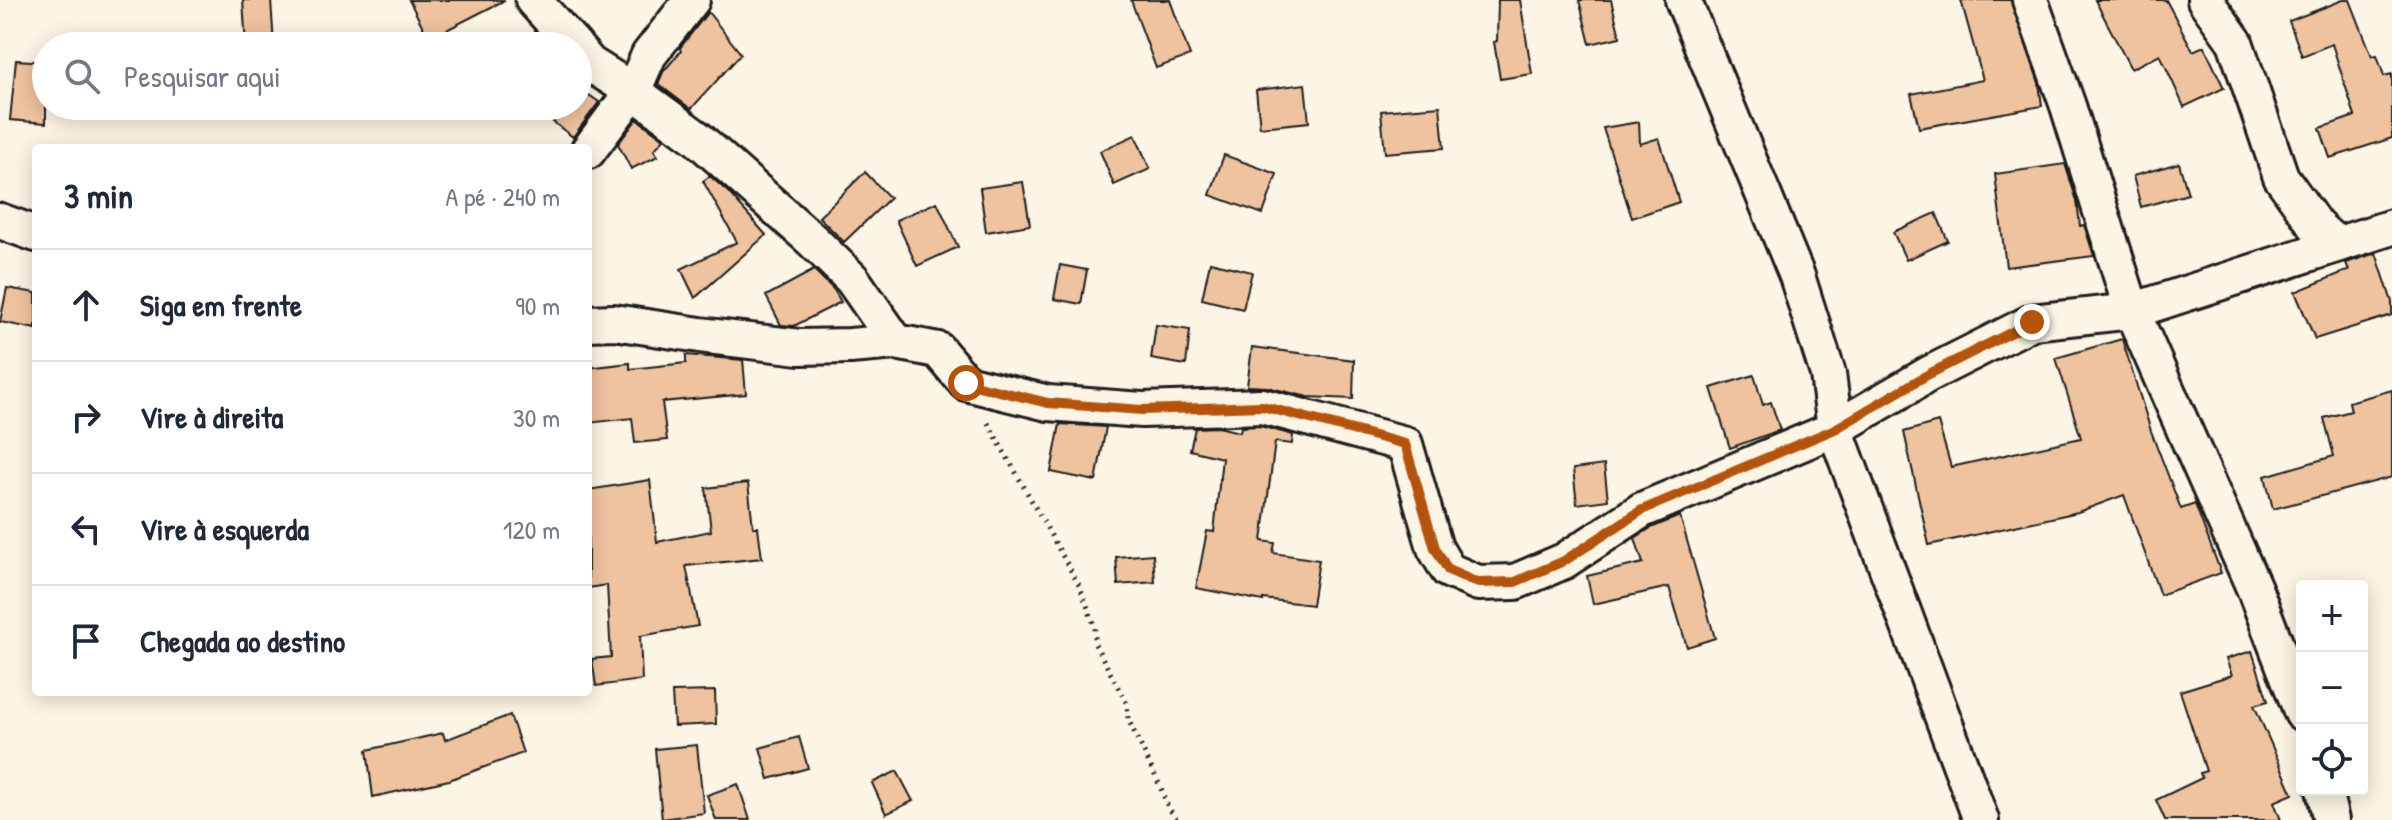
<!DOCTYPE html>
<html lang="pt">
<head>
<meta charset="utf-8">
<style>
  body { margin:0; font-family:"Patrick Hand",sans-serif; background:#f6f6f7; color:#1f2937 }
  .controls { position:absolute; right:24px; bottom:24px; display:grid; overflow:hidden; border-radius:8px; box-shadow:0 4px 20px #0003 }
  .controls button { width:72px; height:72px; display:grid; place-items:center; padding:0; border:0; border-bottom:2px solid #e0e1e3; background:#fff; color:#1f2937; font:40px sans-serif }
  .stop { position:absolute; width:24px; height:24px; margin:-18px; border:6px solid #b45309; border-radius:50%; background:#fff }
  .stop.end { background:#b45309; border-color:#fff; box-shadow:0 2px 8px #0008 }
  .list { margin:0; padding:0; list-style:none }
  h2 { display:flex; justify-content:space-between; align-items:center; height:104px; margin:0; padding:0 32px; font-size:34px }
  h2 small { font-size:26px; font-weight:400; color:#747a83 }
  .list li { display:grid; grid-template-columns:52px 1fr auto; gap:24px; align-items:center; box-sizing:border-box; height:112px; padding:0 32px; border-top:2px solid #e0e1e3 }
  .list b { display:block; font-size:30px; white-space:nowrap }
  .list em { font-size:26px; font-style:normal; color:#747a83 }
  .icon { flex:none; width:44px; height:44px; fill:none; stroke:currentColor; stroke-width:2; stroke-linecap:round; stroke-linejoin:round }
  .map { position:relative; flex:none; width:2392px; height:820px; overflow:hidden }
  .search { position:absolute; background:#fff; box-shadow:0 4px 20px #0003; left:32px; top:32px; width:560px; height:88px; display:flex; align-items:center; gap:20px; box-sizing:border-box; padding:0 28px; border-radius:44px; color:#747a83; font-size:30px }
  .panel { position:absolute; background:#fff; box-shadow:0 4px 20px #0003; left:32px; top:144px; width:560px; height:552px; border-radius:8px }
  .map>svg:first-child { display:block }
  .building { fill:#f0c3a0; stroke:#1c1c1c; stroke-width:2 }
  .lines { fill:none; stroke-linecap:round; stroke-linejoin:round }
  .minor-casing { stroke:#1c1c1c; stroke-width:40 }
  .path { stroke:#1c1c1c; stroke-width:5; stroke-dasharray:2 6; stroke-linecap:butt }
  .minor { stroke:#fcf5e5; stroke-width:34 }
  .route { stroke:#b45309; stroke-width:10 }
</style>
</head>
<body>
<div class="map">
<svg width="2392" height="820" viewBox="0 0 2392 820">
  <rect width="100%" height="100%" fill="#fcf5e5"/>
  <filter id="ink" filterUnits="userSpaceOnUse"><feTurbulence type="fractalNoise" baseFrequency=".0125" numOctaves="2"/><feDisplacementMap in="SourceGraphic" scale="16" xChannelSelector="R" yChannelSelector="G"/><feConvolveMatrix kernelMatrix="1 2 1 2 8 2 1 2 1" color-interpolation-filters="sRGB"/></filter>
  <g filter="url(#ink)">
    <path class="building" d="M 243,0 L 271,0 L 274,46 L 246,46 Z
      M 409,0 L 505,0 L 429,39 Z
      M 1131,0 L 1170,0 L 1190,56 L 1156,68 Z
      M 1498,0 L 1520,0 L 1532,74 L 1500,79 L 1494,42 L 1497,41 Z
      M 1579,0 L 1611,0 L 1620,37 L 1590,44 Z
      M 1961,0 L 2011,0 L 2039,83 L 2042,106 L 1919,128 L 1911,94 L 1983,80 Z
      M 2095,0 L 2166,0 L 2193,51 L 2204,46 L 2224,88 L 2184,107 L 2160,54 L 2131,69 Z
      M 2343,0 L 2350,0 L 2372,56 L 2377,55 L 2384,76 L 2392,74 L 2392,138 L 2330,158 L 2320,128 L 2355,116 L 2332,44 L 2302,56 L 2289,21 Z
      M 708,12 L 741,54 L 691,109 L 658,84 L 663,72 L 681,51 L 680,48 Z
      M 16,60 L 46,62 L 46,123 L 10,120 Z
      M 1305,84 L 1309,122 L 1260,127 L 1256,90 Z
      M 579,88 L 599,102 L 573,137 L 553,122 L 565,106 L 578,106 Z
      M 1440,106 L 1444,148 L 1385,153 L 1381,111 Z
      M 637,119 L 664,139 L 654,150 L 658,156 L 631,169 L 618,144 Z
      M 1639,122 L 1640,144 L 1659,138 L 1679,202 L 1632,218 L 1603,128 Z
      M 1135,135 L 1150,169 L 1114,185 L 1100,151 Z
      M 1224,155 L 1277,174 L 1263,214 L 1210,195 Z
      M 2179,163 L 2188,194 L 2141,207 L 2133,176 Z
      M 2065,164 L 2077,201 L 2080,226 L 2084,225 L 2094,256 L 2006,267 L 1995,174 Z
      M 865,172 L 890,198 L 844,242 L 819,217 Z
      M 710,176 L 728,192 L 766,235 L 695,298 L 681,269 L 737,242 L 703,181 Z
      M 1023,182 L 1030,225 L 986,232 L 980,188 Z
      M 937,202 L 958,247 L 917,266 L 896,220 Z
      M 1936,213 L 1948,241 L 1906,260 L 1893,232 Z
      M 2376,253 L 2392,302 L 2392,315 L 2315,339 L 2295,292 L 2349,270 L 2346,263 Z
      M 1210,262 L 1252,272 L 1243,309 L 1202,299 Z
      M 1060,265 L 1087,270 L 1081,304 L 1054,299 Z
      M 814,270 L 834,290 L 841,302 L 794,326 L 781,325 L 766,296 Z
      M 7,288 L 36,293 L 36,329 L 0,322 Z
      M 1156,325 L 1190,330 L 1186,365 L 1151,359 Z
      M 2122,339 L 2151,431 L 2181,509 L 2195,504 L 2221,573 L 2160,595 L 2124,495 L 2078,512 L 1929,545 L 1904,432 L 1938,422 L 1951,467 L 2081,438 L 2056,358 Z
      M 1252,347 L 1354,360 L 1353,399 L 1308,397 L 1267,387 L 1247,386 Z
      M 686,355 L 743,360 L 746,394 L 662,402 L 667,440 L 635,443 L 632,418 L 588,423 L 588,368 L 630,363 L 630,369 L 686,363 Z
      M 1754,375 L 1763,405 L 1771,402 L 1780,430 L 1730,448 L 1711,388 Z
      M 2392,390 L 2392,477 L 2273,509 L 2265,476 L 2334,456 L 2324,418 L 2351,411 L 2349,402 Z
      M 1060,424 L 1106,427 L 1096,481 L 1051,472 Z
      M 1260,426 L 1293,435 L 1292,444 L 1275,442 L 1262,541 L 1275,543 L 1273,553 L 1319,560 L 1312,605 L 1263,599 L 1263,601 L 1196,588 L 1207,531 L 1214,532 L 1222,458 L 1190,450 L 1195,428 L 1218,427 L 1240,432 L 1241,427 Z
      M 1604,465 L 1608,500 L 1577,504 L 1573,469 Z
      M 650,480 L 657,542 L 711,531 L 706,488 L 748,483 L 753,527 L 758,527 L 762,558 L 686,566 L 698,626 L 640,636 L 642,680 L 596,686 L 592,659 L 611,657 L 607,585 L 588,588 L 588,490 Z
      M 1680,516 L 1715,638 L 1687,647 L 1669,587 L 1593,604 L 1587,576 L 1643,563 L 1635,538 L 1651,528 Z
      M 1153,554 L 1155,582 L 1118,585 L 1116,557 Z
      M 2252,651 L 2268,701 L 2254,705 L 2293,794 L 2274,802 L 2281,820 L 2165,820 L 2156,800 L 2202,778 L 2200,773 L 2206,771 L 2180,691 L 2232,675 L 2226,659 Z
      M 715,691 L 716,724 L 674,726 L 672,692 Z
      M 510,715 L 523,753 L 449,780 L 373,797 L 367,750 L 443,733 L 445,740 Z
      M 799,737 L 808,768 L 769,779 L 760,748 Z
      M 697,745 L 704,813 L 662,819 L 655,749 Z
      M 897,771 L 913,801 L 886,814 L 872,783 Z
      M 738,784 L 750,820 L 716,820 L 707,795 Z"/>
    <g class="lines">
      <g class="minor-casing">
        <path id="minor" d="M 533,0 L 575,46
          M 1683,0 L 1797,276 L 1828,374 L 1835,429 L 1981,820
          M 2030,0 L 2068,106 L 2132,311 L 2254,588 L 2302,713
          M 2205,0 L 2235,42 L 2281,177 L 2316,226 L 2336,244
          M 578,50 L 590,64 L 633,91 L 697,138 L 812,240 L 852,279 L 896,342
          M 588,151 L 633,91 L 649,55 L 692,0
          M 0,221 L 36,234
          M 588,323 L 614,322 L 700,335 L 800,347 L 850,346 L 896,342 L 938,350 L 966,383 L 1048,403 L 1142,410 L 1262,406 L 1405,444 L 1435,548 L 1448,570 L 1478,583 L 1515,582 L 1564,561 L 1642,510 L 1835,429 L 1929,374 L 2032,322 L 2132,311 L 2392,227
          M 2324,790 L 2331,820"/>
      </g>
      <path class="path" d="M 988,423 L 1080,587 L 1095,627 L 1095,644 L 1127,704 L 1128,719 L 1160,786 L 1168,807 L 1177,820"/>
      <use href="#minor" class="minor"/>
    </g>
  </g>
  <g class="lines" filter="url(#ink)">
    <path class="route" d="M 966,383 L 1048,403 L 1142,410 L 1262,406 L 1405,444 L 1435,548 L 1448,570 L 1478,583 L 1515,582 L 1564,561 L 1642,510 L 1835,429 L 1929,374 L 2032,322"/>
  </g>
</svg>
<div class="controls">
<button>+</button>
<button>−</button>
<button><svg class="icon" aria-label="locate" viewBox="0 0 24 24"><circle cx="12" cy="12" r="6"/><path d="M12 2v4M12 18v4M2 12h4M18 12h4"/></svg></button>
</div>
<div class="stop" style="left:966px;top:383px"></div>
<div class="stop end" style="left:2032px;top:322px"></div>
<div class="search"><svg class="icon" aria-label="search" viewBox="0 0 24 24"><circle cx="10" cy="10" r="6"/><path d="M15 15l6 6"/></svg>Pesquisar aqui</div>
<section class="panel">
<h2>3 min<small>A pé · 240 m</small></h2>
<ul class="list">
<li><svg class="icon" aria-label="ahead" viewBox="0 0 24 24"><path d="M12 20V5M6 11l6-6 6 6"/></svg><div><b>Siga em frente</b></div><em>90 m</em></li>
<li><svg class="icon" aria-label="right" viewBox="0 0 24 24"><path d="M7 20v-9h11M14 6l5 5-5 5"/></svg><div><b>Vire à direita</b></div><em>30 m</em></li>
<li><svg class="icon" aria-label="left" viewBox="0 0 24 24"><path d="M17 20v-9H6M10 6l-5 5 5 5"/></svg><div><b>Vire à esquerda</b></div><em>120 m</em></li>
<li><svg class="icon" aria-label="arrive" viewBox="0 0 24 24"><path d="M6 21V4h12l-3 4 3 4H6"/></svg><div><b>Chegada ao destino</b></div></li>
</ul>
</section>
</div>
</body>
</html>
